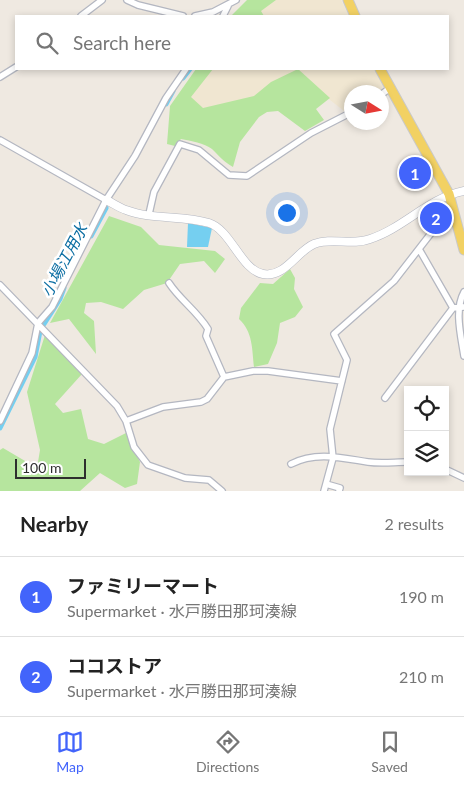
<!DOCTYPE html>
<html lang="en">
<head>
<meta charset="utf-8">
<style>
  body { margin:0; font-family:Lato,"Noto Sans JP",sans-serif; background:#f6f6f6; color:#222 }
  .controls { position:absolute; right:15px; bottom:15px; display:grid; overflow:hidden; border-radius:0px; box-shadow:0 2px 8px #0003 }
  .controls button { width:45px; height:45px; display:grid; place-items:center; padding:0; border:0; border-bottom:1px solid #e0e0e0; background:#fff; color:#222; font:25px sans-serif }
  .compass { position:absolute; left:344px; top:85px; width:45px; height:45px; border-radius:50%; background:#fff; box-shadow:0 2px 8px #0003; rotate:101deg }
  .scale { position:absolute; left:15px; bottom:12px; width:71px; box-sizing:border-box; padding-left:5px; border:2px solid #2e2e2e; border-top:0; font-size:14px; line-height:18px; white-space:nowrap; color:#2e2e2e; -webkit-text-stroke:4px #fff; paint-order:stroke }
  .you { position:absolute; left:286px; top:212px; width:18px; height:18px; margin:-12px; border:4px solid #fff; border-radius:50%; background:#1a73e8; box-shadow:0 0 0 8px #1a73e833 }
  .badge { display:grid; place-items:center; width:32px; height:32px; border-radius:50%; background:#4264fb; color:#fff; font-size:16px; font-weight:700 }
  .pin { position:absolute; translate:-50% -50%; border:2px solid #fff; box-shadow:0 1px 5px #0006 }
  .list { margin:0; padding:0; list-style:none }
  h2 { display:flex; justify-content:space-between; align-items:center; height:65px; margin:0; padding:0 20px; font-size:21px }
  h2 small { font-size:16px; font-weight:400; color:#767676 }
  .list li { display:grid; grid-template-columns:32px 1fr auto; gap:15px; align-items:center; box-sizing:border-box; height:80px; padding:0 20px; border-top:1px solid #e0e0e0 }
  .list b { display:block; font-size:19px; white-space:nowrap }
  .list p { margin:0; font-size:16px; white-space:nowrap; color:#767676 }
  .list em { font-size:16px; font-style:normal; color:#767676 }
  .icon { flex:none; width:28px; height:28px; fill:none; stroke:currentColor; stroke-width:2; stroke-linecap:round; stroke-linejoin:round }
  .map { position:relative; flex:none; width:464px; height:491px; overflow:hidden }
  .search { position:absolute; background:#fff; box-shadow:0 2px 8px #0003; left:15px; right:15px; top:15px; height:55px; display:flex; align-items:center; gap:12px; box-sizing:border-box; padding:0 18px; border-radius:0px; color:#767676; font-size:19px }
  .sheet { height:225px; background:#fff }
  nav { display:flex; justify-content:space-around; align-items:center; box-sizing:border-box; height:70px; border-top:1px solid #e0e0e0; background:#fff; font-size:14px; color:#767676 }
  nav a { display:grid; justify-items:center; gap:2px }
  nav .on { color:#4264fb }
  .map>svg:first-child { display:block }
  .education { fill:#f0e6d1 }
  .green { fill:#b6e59e }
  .water { fill:#75cff0 }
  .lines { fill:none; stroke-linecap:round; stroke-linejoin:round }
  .canal { stroke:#75cff0; stroke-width:5 }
  .street-casing { stroke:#b4b7c1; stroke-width:8 }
  .secondary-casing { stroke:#b4b7c1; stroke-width:9 }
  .primary-casing { stroke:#c9c9c9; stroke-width:11 }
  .street { stroke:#fff; stroke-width:5.5 }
  .secondary { stroke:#fff; stroke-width:8 }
  .primary { stroke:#f2d163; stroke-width:9 }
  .labels { text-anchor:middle; stroke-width:5; stroke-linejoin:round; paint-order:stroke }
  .water-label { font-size:16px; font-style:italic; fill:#0d6fa3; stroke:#fff }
</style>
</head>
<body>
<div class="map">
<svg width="464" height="491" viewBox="0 0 464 491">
  <rect width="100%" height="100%" fill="#efe9e1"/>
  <path class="education" d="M 263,0 L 341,0 L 349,16 L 245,16 Z
    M 202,69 L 376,69 L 384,85 L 379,92 L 352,92 L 351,108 L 344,111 L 297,74 L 258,99 L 205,114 L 182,92 Z"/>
  <path class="green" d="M 247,0 L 276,0 L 261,11 L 264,16 L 231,16 Z
    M 196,69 L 213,69 L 191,97 L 203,108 L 254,96 L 271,82 L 298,69 L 330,98 L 316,109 L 324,120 L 305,131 L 278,111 L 267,112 L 259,117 L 240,142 L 233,167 C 224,162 219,156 212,149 C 204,143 191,141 181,139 L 175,146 L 167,144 L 170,106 Z
    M 109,216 L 141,227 L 159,245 L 215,251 L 225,259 L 215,273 L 204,261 L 180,264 L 167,283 L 144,290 L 123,309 L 101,302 L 86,303 L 84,313 L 94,321 L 96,354 L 69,319 L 50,323 Z
    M 290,269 L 295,278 L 294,289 L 303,307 L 295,317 L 280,323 L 277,343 L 268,364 L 254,367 C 252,349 253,332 239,319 L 241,308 L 260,283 L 273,284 Z
    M 45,335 L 82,374 L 55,404 L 63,413 L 81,409 L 88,439 L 104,444 L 126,433 L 140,462 L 137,484 L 125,488 L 100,473 L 80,491 L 0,491 L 0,450 L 3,448 L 37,468 L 40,450 L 27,392 Z"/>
  <path class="water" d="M 188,223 L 212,228 L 208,247 L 187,247 Z"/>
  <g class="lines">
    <path class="canal" d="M 183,78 L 190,69
      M 166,104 L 173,91
      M 91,236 L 106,208
      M 44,324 L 60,299 L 64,288
      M 0,428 L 35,357 L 40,331"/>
    <g class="street-casing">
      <path id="street" d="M 127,0 L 138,5 L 183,16
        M 81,16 L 102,0
        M 195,16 L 213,12 L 236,0
        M 223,16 L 228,6
        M 0,77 L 16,67
        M 382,94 L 390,88
        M 0,140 L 106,200
        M 149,214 L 154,192 L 180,144 L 199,150 L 229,175 L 247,176 L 311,133 L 352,112
        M 419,249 L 453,308
        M 0,285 L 117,406 L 126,421 L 134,447 L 148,465 L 185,478 L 209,480 L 222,491
        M 464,292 C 454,310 461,336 464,356
        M 224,377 L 253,371 L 268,371 L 342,381
        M 385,398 L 453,308 L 464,307
        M 0,421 L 32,353 L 38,323 L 52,307 L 106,200 L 135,156 L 166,98 L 186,69
        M 126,421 L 163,407 L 201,402 L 207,399 L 224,377 L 206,336 L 208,329 C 197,311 180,300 169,283
        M 291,464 C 316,451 342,458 368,462 C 382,464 394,462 408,462
        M 445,469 L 464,478
        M 326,484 L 340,488 L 339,491
        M 324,491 L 333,458 L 330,429 L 347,360 L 334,334 L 394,281 L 432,232 L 456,217"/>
    </g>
    <g class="secondary-casing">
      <path id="secondary" d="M 106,200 C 113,203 119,208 126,210 C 152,220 182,215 209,223 C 231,230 241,270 263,274 C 285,278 297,251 314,244 C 332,237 352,246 370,239 C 404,228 428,198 464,191"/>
    </g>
    <g class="primary-casing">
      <path id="primary" d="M 348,0 L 355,16
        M 380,69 L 449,194 L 464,250"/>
    </g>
    <use href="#street" class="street"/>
    <use href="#secondary" class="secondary"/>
    <use href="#primary" class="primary"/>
  </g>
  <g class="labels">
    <g class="water-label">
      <text transform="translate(64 260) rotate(-62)" y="6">小場江用水</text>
    </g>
  </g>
</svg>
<div class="controls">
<button><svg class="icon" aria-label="locate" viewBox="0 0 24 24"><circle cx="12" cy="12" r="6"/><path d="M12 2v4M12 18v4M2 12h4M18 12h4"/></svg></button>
<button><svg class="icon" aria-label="layers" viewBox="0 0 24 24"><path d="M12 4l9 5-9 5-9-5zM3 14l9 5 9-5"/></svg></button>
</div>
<svg class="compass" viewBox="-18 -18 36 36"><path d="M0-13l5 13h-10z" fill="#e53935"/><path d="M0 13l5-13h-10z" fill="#767676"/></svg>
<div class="scale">100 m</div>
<div class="you"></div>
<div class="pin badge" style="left:415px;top:173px">1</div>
<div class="pin badge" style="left:436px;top:218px">2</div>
<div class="search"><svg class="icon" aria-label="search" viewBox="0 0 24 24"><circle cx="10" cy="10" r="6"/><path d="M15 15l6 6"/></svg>Search here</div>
</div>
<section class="sheet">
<h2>Nearby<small>2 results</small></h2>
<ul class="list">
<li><span class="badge">1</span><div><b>ファミリーマート</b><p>Supermarket · 水戸勝田那珂湊線</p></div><em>190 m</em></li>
<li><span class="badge">2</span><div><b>ココストア</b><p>Supermarket · 水戸勝田那珂湊線</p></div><em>210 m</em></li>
</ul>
</section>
<nav>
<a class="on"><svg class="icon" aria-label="map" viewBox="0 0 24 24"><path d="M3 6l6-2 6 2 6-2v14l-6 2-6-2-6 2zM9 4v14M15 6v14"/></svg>Map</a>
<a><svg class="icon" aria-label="directions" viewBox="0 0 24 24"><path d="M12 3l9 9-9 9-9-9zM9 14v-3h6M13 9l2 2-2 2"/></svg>Directions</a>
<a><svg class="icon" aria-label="saved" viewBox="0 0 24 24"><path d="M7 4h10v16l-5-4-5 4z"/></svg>Saved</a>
</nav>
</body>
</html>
